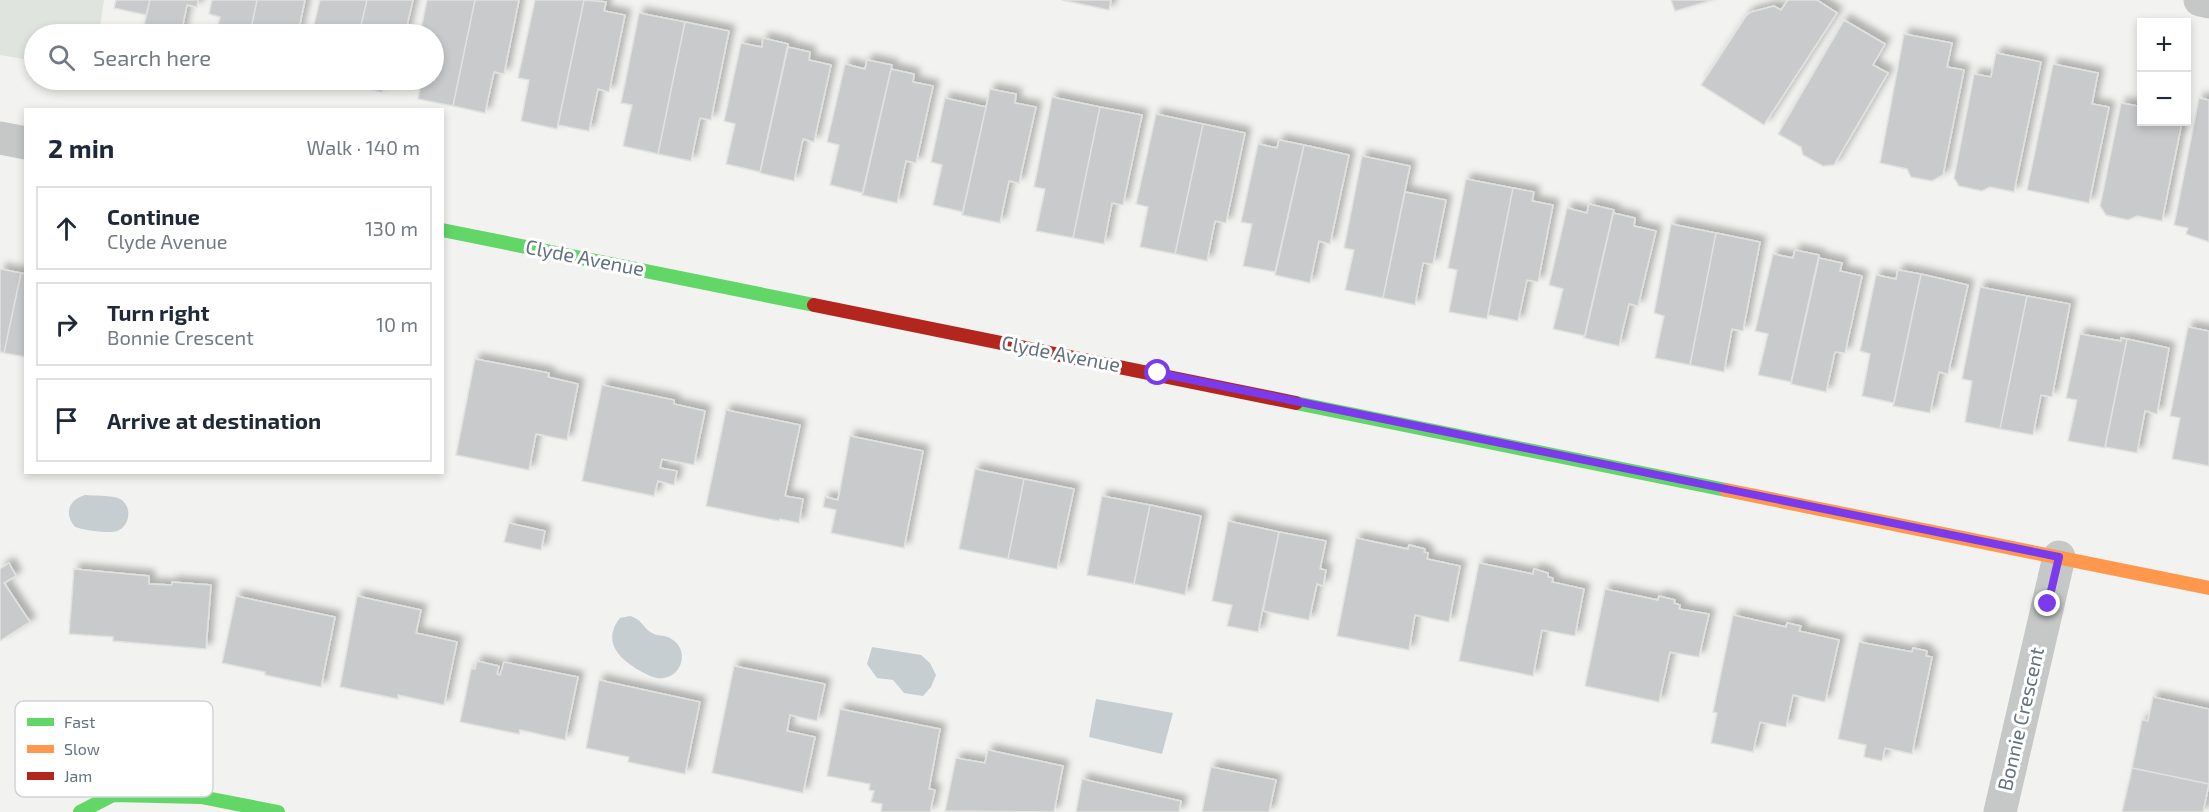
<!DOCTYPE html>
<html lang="en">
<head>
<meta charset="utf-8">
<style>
  body { margin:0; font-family:"Exo 2",sans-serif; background:#f6f6f7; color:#1f2937 }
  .controls { position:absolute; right:18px; top:18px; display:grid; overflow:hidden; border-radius:0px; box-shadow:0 3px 9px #0003 }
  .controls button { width:54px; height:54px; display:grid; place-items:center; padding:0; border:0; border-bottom:2px solid #e0e1e3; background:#fff; color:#1f2937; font:30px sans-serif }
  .stop { position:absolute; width:18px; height:18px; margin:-14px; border:4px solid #7c3aed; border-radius:50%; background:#fff }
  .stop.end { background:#7c3aed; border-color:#fff; box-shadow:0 2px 6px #0008 }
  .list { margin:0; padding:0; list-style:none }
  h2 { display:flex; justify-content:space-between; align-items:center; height:78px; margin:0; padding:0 24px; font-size:26px }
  h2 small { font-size:20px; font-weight:400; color:#747a83 }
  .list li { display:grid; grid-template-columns:39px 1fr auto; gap:18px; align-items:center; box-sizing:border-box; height:84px; margin:0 12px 12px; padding:0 12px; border:2px solid #e0e1e3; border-radius:0px }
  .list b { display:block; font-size:22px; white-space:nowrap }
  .list p { margin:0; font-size:20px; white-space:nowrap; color:#747a83 }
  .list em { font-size:20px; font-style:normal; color:#747a83 }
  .icon { flex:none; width:33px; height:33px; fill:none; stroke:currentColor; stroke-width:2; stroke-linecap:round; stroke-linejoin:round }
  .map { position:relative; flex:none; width:2209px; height:812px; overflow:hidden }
  .search { position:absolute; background:#fff; box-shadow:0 3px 9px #0003; left:24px; top:24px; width:420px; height:66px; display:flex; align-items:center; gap:15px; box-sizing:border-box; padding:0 21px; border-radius:33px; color:#747a83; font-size:22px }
  .panel { position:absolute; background:#fff; box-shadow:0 3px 9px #0003; left:24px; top:108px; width:420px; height:366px; border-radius:0px }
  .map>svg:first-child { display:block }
  .green { fill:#e0e4de }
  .water { fill:#c7ced1 }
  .building { fill:#c9cacb; stroke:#e1e1e0; stroke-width:1.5; filter:url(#shadow) }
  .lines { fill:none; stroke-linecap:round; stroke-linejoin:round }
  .street { stroke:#c6c8c8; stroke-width:33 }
  .fast { stroke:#63d668; stroke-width:14 }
  .slow { stroke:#ff974d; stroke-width:14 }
  .jam { stroke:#b3261e; stroke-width:14 }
  .route { stroke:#7c3aed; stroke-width:8 }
  .labels { text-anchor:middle; stroke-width:6; stroke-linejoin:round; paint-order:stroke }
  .street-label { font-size:20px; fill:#64727f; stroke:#fff }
  .key { fill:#fff; stroke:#d0d5d9; stroke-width:1.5 }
  .key-label { font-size:16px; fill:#64727f }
</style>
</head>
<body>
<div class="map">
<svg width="2209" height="812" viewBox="0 0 2209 812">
  <defs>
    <filter id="shadow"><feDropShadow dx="5.5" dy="-5.5" stdDeviation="3" flood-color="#0004"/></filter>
  </defs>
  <rect width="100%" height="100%" fill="#f2f2f0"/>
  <path class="green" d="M 0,0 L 104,0 L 99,34 L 34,34 L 34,61 L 0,55 Z"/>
  <path class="water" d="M 85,495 C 95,496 108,495 118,498 C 133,504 131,526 117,531 C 109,534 83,530 75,527 C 64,514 68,500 85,495 Z
    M 630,616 C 643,620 642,627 652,633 C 659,637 666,634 673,640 C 689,651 682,675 664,678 C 657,680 648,675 642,672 C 620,660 601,642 620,618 Z
    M 872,647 L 921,655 L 930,663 L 936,675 L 931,687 L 923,696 L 904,693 L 893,680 L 877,678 L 867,664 Z
    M 1096,699 L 1173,713 L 1162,754 L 1089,737 Z"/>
  <path class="building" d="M 116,0 L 150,0 L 146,15 L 114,8 Z
    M 150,0 L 198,0 L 197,7 L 187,5 L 181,34 L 142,34 Z
    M 212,0 L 257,0 L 250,34 L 216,34 L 220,17 L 209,14 Z
    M 257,0 L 305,0 L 298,33 L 288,30 L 287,34 L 250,34 Z
    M 320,0 L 367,0 L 359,34 L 312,33 Z
    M 367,0 L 413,0 L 405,34 L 359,34 Z
    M 427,0 L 475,0 L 453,106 L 418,99 L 422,80 L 434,80 L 434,34 L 420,34 Z
    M 475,0 L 519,0 L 504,74 L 494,72 L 485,113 L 453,106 Z
    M 535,0 L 584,0 L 557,129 L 521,121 L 529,80 L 518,78 Z
    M 584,0 L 606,2 L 604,11 L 625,15 L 609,92 L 598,89 L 589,131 L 558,125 Z
    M 1062,0 L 1111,0 L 1109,10 Z
    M 1671,0 L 1713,0 L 1675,11 Z
    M 1788,0 L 1817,0 L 1837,13 L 1764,125 L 1701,85 L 1746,16 L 1751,12 L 1774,6 L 1781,10 Z
    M 639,13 L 685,22 L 658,154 L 623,146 L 632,105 L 621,103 Z
    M 1844,20 L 1885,44 L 1873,65 L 1888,73 L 1834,165 L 1823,166 L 1803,155 L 1801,147 L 1778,134 Z
    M 685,22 L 729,31 L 711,120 L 700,118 L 691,161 L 658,154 Z
    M 1904,34 L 1952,43 L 1947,67 L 1964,70 L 1943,175 L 1932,181 L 1911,177 L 1907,169 L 1880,163 Z
    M 763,38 L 788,44 L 760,172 L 726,164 L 735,124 L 724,121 L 741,43 L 762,47 Z
    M 788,47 L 810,52 L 809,60 L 831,65 L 814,142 L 803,139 L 794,181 L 760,173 Z
    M 1996,53 L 2041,62 L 2014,192 L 1990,187 L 1982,191 L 1959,186 L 1954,178 L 1974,74 L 1991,77 Z
    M 867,60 L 892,65 L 863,193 L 830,185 L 839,145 L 827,142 L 845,64 L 865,69 Z
    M 2053,64 L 2098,73 L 2092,104 L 2109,107 L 2089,203 L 2027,190 Z
    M 891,69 L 914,74 L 913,82 L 933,86 L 916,163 L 906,161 L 897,203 L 862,195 Z
    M 349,80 L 385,80 L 382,92 L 347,84 Z
    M 990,89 L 1016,94 L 1015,103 L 1036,107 L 1019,183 L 1009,181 L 1000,223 L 962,215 Z
    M 2142,89 L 2142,122 L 2182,122 L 2162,221 L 2137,216 L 2128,220 L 2106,215 L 2100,206 L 2121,103 L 2138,106 Z
    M 1052,97 L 1100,107 L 1073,238 L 1036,231 L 1045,189 L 1034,187 Z
    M 945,98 L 986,107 L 963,212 L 933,205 L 942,165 L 931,162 Z
    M 2199,98 L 2209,100 L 2209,242 L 2186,234 L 2188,228 L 2174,225 Z
    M 1100,107 L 1142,115 L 1123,205 L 1112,203 L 1104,244 L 1073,238 Z
    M 1156,114 L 1203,124 L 1175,254 L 1140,247 L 1148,207 L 1136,204 Z
    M 1203,124 L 1245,133 L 1226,223 L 1215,221 L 1207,261 L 1175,254 Z
    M 1279,140 L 1304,145 L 1275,272 L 1243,266 L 1252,224 L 1241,222 L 1258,144 L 1277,148 Z
    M 1304,145 L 1349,155 L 1330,244 L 1319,241 L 1310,283 L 1275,275 Z
    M 1362,156 L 1410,166 L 1383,298 L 1345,290 L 1354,250 L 1344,248 Z
    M 1466,179 L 1513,188 L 1487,319 L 1449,312 L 1457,270 L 1448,268 Z
    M 1513,188 L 1534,192 L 1532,201 L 1553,205 L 1538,282 L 1527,280 L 1518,321 L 1488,315 Z
    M 1405,192 L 1446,200 L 1433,264 L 1423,263 L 1415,305 L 1383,298 Z
    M 1589,204 L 1614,210 L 1585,336 L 1553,329 L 1563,289 L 1549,285 L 1567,208 L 1587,213 Z
    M 1613,213 L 1635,218 L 1634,226 L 1656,231 L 1638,306 L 1629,304 L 1619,346 L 1584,338 Z
    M 1671,224 L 1716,233 L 1690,365 L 1655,358 L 1664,316 L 1654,313 Z
    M 1716,233 L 1760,242 L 1743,331 L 1732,329 L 1724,372 L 1690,365 Z
    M 1795,250 L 1819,255 L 1791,382 L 1758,375 L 1768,334 L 1755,331 L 1773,254 L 1793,258 Z
    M 1819,258 L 1842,263 L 1840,271 L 1862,276 L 1845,353 L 1835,352 L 1826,392 L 1791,384 Z
    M 0,269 L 21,273 L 4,353 L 0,352 Z
    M 1898,270 L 1921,274 L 1894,403 L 1862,396 L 1870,354 L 1860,351 L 1876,275 L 1896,279 Z
    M 21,273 L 26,274 L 26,357 L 4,353 Z
    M 1921,274 L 1968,285 L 1948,374 L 1939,372 L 1930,413 L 1893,406 Z
    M 1980,287 L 2027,296 L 2000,429 L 1965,422 L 1972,381 L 1962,379 Z
    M 2027,296 L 2070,304 L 2052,397 L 2041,395 L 2033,435 L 2000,429 Z
    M 2188,327 L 2209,331 L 2209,466 L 2172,459 L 2180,418 L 2170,416 Z
    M 2080,334 L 2121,341 L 2121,338 L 2127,339 L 2105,448 L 2068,441 L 2077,400 L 2066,398 Z
    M 2127,339 L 2169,348 L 2157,414 L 2145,411 L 2137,453 L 2105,447 Z
    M 475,359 L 549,373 L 548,377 L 578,384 L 567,440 L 536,434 L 529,470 L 456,455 Z
    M 602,385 L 674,400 L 674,404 L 705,411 L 694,465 L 662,459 L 660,468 L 677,471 L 674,485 L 658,481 L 654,496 L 582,481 Z
    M 726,410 L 800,425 L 785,496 L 803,499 L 799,523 L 780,519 L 779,521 L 706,506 Z
    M 850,436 L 923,451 L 904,548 L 831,533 L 836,510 L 823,507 L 825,497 L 838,500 Z
    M 975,469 L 1024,479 L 1008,559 L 959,549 Z
    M 1024,479 L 1074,489 L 1057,569 L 1008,559 Z
    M 1102,496 L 1150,505 L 1134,584 L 1087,575 Z
    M 1150,505 L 1201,516 L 1185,595 L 1134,584 Z
    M 1228,521 L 1279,532 L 1258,632 L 1227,626 L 1232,605 L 1212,601 Z
    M 509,523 L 545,531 L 541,550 L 504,542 Z
    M 1279,532 L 1326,541 L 1320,569 L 1326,570 L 1323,586 L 1317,584 L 1309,620 L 1263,611 Z
    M 1356,538 L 1408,549 L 1409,545 L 1425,549 L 1424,552 L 1428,553 L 1427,559 L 1460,566 L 1449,622 L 1415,615 L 1409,650 L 1337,636 Z
    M 9,563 L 16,576 L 4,583 L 30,622 L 0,641 L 0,569 Z
    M 1479,563 L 1533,574 L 1534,569 L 1548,573 L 1548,577 L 1553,578 L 1552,582 L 1584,589 L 1575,636 L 1542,630 L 1533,676 L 1459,661 Z
    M 74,569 L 149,576 L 149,584 L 172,585 L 172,582 L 211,585 L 206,649 L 113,641 L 113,637 L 69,634 Z
    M 1605,589 L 1658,600 L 1659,596 L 1675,600 L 1674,603 L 1680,605 L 1679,609 L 1709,614 L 1699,657 L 1670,652 L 1659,702 L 1585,686 Z
    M 236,596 L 335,617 L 321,687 L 265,675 L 265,672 L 222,663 Z
    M 357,596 L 421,610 L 416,633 L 457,642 L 444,705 L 398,695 L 398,699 L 340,687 Z
    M 1733,615 L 1786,627 L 1787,623 L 1801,626 L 1799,631 L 1839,640 L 1825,702 L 1793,695 L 1786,727 L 1760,722 L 1753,752 L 1711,743 L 1717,713 L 1713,712 Z
    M 1859,642 L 1912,652 L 1913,648 L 1927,651 L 1926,656 L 1932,657 L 1912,754 L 1885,748 L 1882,761 L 1864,757 L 1866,745 L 1838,739 Z
    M 477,661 L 499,666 L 497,674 L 500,675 L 504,662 L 578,677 L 565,740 L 520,730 L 519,734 L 460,722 L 471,669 L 475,669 Z
    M 734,666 L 825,684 L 817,721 L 790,715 L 787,731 L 815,737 L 803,793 L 712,773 Z
    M 599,680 L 700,702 L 685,774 L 628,762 L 629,757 L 586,748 Z
    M 2153,697 L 2209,709 L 2209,784 L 2132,768 L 2142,720 L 2148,721 Z
    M 840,709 L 940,729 L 929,789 L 935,790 L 930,812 L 881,812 L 882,804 L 871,802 L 874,791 L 869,790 L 870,784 L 827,776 Z
    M 988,750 L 1063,766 L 1054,812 L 945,811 L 956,758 L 985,763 Z
    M 1211,767 L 1276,780 L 1269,812 L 1202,812 Z
    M 2132,768 L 2209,784 L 2203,812 L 2122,812 Z
    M 1082,779 L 1181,801 L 1179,812 L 1076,812 Z"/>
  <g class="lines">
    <path class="street" d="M 2200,0 L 2209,2
      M 0,138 L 26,143
      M 2000,812 L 2059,557"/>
    <path class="fast" d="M 442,230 L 814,305
      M 1296,403 L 1726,490
      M 80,812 L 113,795 L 201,797 L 278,812"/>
    <path class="slow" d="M 1726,490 L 2209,588"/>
    <path class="jam" d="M 814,305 L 1296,403"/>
  </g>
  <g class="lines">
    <path class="route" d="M 1158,373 L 2059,557 L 2048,604"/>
  </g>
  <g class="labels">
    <g class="street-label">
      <text transform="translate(585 258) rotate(11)" y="7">Clyde Avenue</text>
      <text transform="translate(1061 354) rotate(11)" y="7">Clyde Avenue</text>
      <text transform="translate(2021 719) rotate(-77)" y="7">Bonnie Crescent</text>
    </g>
  </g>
  <rect x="15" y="701" width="198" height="96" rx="9" class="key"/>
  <rect x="27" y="718" width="27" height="8" fill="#63d668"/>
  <rect x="27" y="745" width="27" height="8" fill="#ff974d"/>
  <rect x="27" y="772" width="27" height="8" fill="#b3261e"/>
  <g class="key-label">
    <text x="64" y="728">Fast</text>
    <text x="64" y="755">Slow</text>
    <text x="64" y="782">Jam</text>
  </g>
</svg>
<div class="controls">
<button>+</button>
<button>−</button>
</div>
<div class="stop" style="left:1158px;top:373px"></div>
<div class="stop end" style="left:2048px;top:604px"></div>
<div class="search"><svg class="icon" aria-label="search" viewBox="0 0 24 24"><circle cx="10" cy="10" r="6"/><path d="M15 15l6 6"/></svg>Search here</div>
<section class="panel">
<h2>2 min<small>Walk · 140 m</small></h2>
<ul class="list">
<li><svg class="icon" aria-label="ahead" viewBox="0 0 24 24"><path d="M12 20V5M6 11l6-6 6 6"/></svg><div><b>Continue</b><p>Clyde Avenue</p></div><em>130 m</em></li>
<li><svg class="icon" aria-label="right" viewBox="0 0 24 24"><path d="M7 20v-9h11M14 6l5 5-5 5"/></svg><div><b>Turn right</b><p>Bonnie Crescent</p></div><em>10 m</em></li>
<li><svg class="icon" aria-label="arrive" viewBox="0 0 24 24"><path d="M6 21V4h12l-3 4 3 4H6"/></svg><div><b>Arrive at destination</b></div></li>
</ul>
</section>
</div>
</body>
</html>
